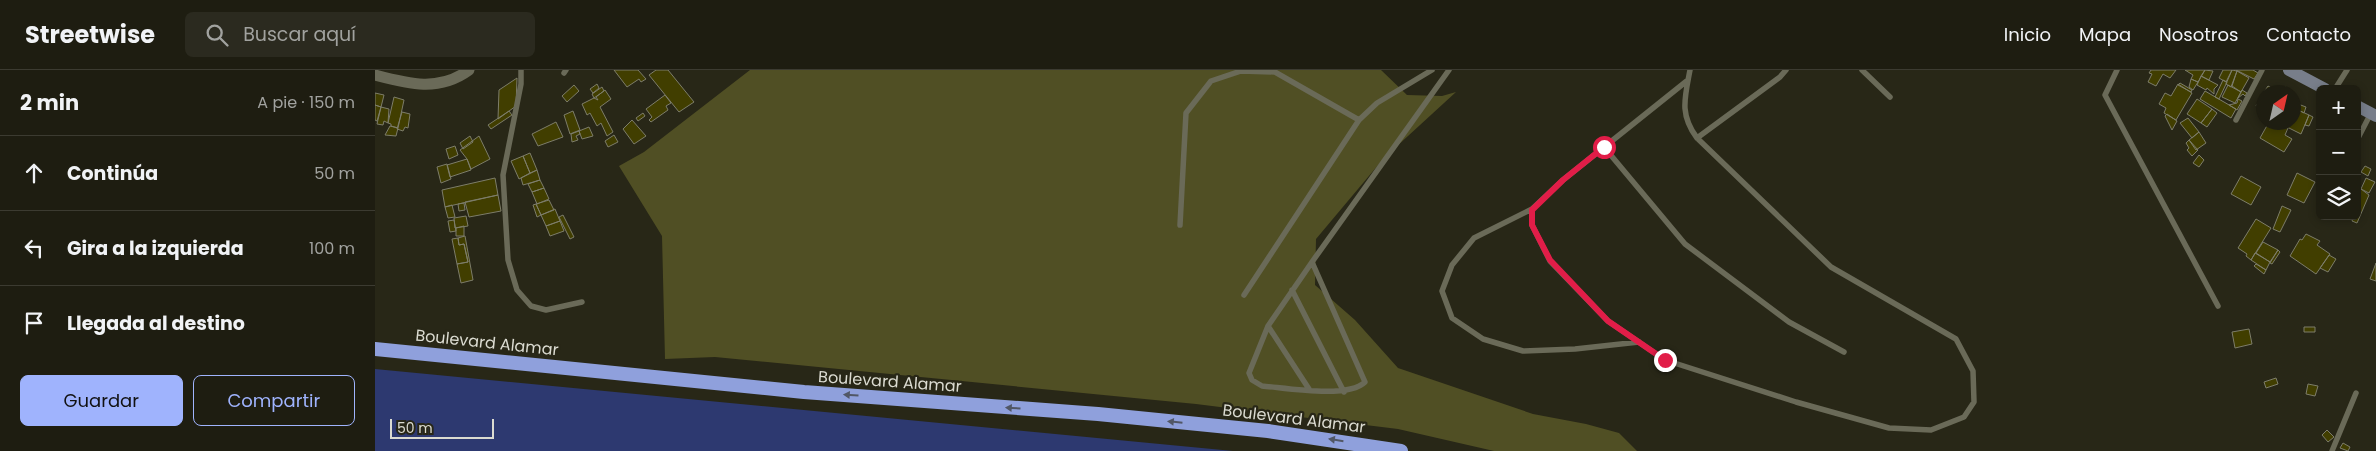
<!DOCTYPE html>
<html lang="es">
<head>
<meta charset="utf-8">
<style>
  body { margin:0; font-family:Poppins,sans-serif; background:#2b2a1f; color:#f1f3f6 }
  .controls { position:absolute; right:15px; top:15px; display:grid; overflow:hidden; border-radius:8px; box-shadow:0 2px 8px #0003 }
  .controls button { width:45px; height:45px; display:grid; place-items:center; padding:0; border:0; border-bottom:1px solid #3c3b31; background:#1e1d11; color:#f1f3f6; font:25px sans-serif }
  .compass { position:absolute; left:1881px; top:15px; width:45px; height:45px; border-radius:50%; background:#1e1d11; box-shadow:0 2px 8px #0003; rotate:34deg }
  .scale { position:absolute; left:15px; bottom:12px; width:104px; box-sizing:border-box; padding-left:5px; border:2px solid #dbdbd1; border-top:0; font-size:14px; line-height:18px; white-space:nowrap; color:#dbdbd1; -webkit-text-stroke:4px #282717; paint-order:stroke }
  .stop { position:absolute; width:15px; height:15px; margin:-11px; border:4px solid #e11d48; border-radius:50%; background:#fff }
  .stop.end { background:#e11d48; border-color:#fff; box-shadow:0 1px 5px #0008 }
  .list { margin:0; padding:0; list-style:none }
  h2 { display:flex; justify-content:space-between; align-items:center; height:65px; margin:0; padding:0 20px; font-size:21px }
  h2 small { font-size:16px; font-weight:400; color:#a1a29f }
  .list li { display:grid; grid-template-columns:32px 1fr auto; gap:15px; align-items:center; box-sizing:border-box; height:75px; padding:0 20px; border-top:1px solid #3c3b31 }
  .list b { display:block; font-size:19px; white-space:nowrap }
  .list em { font-size:16px; font-style:normal; color:#a1a29f }
  .actions { display:flex; gap:10px; padding:15px 20px }
  .actions a { flex:1; padding:11px 0; border:1px solid #9fb3fd; border-radius:8px; text-align:center; font-size:18px; color:#9fb3fd }
  .actions .main { background:#9fb3fd; color:#111 }
  .icon { flex:none; width:28px; height:28px; fill:none; stroke:currentColor; stroke-width:2; stroke-linecap:round; stroke-linejoin:round }
  .map { position:relative; flex:none; width:2001px; height:381px; overflow:hidden }
  header { display:flex; align-items:center; gap:30px; box-sizing:border-box; height:70px; padding:0 25px; background:#1e1d11; border-bottom:1px solid #3c3b31 }
  header strong { font-size:24px }
  nav { display:flex; gap:28px; margin-inline-start:auto; font-size:18px }
  .search { width:350px; height:45px; background:#2b2a1f; display:flex; align-items:center; gap:12px; box-sizing:border-box; padding:0 18px; border-radius:8px; color:#a1a29f; font-size:19px }
  main { display:flex }
  aside { flex:1; background:#1e1d11 }
  .map>svg:first-child { display:block }
  .green { fill:#504f24 }
  .water { fill:#2d3970 }
  .building { fill:#413e00; stroke:#7d7d6a }
  .lines { fill:none; stroke-linecap:round; stroke-linejoin:round }
  .service { stroke:#6a6a58; stroke-width:5.5 }
  .minor { stroke:#6a6a58; stroke-width:11 }
  .secondary { stroke:#787e8a; stroke-width:12 }
  .trunk { stroke:#8fa0dc; stroke-width:14 }
  .oneway { fill:#515766 }
  .route { stroke:#e11d48; stroke-width:6 }
  .labels { text-anchor:middle; stroke-width:4.5; stroke-linejoin:round; paint-order:stroke }
  .street-label { font-size:16px; fill:#dbdbd1; stroke:#282717 }
</style>
</head>
<body>
<header>
<strong>Streetwise</strong>
<div class="search"><svg class="icon" aria-label="search" viewBox="0 0 24 24"><circle cx="10" cy="10" r="6"/><path d="M15 15l6 6"/></svg>Buscar aquí</div>
<nav><a>Inicio</a><a>Mapa</a><a>Nosotros</a><a>Contacto</a></nav>
</header>
<main>
<aside>
<h2>2 min<small>A pie · 150 m</small></h2>
<ul class="list">
<li><svg class="icon" aria-label="ahead" viewBox="0 0 24 24"><path d="M12 20V5M6 11l6-6 6 6"/></svg><div><b>Continúa</b></div><em>50 m</em></li>
<li><svg class="icon" aria-label="left" viewBox="0 0 24 24"><path d="M17 20v-9H6M10 6l-5 5 5 5"/></svg><div><b>Gira a la izquierda</b></div><em>100 m</em></li>
<li><svg class="icon" aria-label="arrive" viewBox="0 0 24 24"><path d="M6 21V4h12l-3 4 3 4H6"/></svg><div><b>Llegada al destino</b></div></li>
</ul>
<div class="actions"><a class="main">Guardar</a><a>Compartir</a></div>
</aside>
<div class="map">
<svg width="2001" height="381" viewBox="0 0 2001 381">
  <rect width="100%" height="100%" fill="#282717"/>
  <path class="green" d="M 375,0 L 1006,0 L 1032,25 L 1067,26 L 1081,22 L 1009,88 L 941,169 L 940,215 L 980,250 L 1023,298 L 1158,344 L 1211,354 L 1244,363 L 1262,381 L 1119,381 L 1023,359 L 821,334 L 340,287 L 290,289 L 287,166 L 244,96 L 269,82 Z"/>
  <path class="water" d="M 0,299 L 858,381 L 0,381 Z"/>
  <path class="building" d="M 239,0 L 263,0 L 271,9 L 266,12 L 264,9 L 252,17 Z
    M 281,0 L 293,0 L 319,32 L 304,42 L 274,5 Z
    M 1776,0 L 1801,0 L 1795,8 L 1788,4 L 1781,16 L 1773,12 L 1777,4 L 1774,3 Z
    M 1810,0 L 1830,0 L 1823,12 L 1816,9 L 1818,5 Z
    M 1830,0 L 1838,1 L 1834,10 L 1826,6 Z
    M 1848,0 L 1857,0 L 1851,12 L 1844,8 Z
    M 1857,0 L 1862,1 L 1856,17 L 1851,14 Z
    M 1861,0 L 1878,0 L 1883,3 L 1879,9 Z
    M 1862,1 L 1874,8 L 1866,22 L 1857,16 Z
    M 1826,6 L 1843,15 L 1839,19 L 1839,24 L 1832,18 L 1831,20 L 1822,15 Z
    M 142,8 L 141,36 L 123,49 L 124,20 Z
    M 1816,9 L 1823,12 L 1818,20 L 1814,17 Z
    M 1848,10 L 1852,12 L 1844,29 L 1840,27 Z
    M 1805,13 L 1817,20 L 1816,22 L 1803,15 Z
    M 222,14 L 224,18 L 218,23 L 215,19 Z
    M 1803,14 L 1817,23 L 1801,50 L 1789,43 L 1791,38 L 1784,34 L 1790,23 L 1796,26 Z
    M 199,15 L 204,21 L 192,32 L 187,26 Z
    M 1853,15 L 1866,22 L 1860,33 L 1847,27 Z
    M 1893,16 L 1900,20 L 1899,22 L 1889,22 Z
    M 227,17 L 229,21 L 219,28 L 217,24 Z
    M 1910,17 L 1920,23 L 1918,27 L 1918,22 L 1908,22 Z
    M 230,20 L 236,29 L 225,37 L 238,62 L 232,66 L 226,53 L 222,56 L 215,43 L 212,45 L 207,34 L 219,28 L 223,30 L 221,27 Z
    M 1867,20 L 1872,23 L 1870,26 L 1868,24 L 1863,28 Z
    M 1830,21 L 1861,39 L 1856,48 L 1825,29 Z
    M 0,23 L 9,25 L 6,37 L 0,35 Z
    M 1888,24 L 1888,40 L 1881,36 Z
    M 290,25 L 296,33 L 291,36 L 293,40 L 276,52 L 274,50 L 277,47 L 271,39 Z
    M 19,27 L 29,30 L 23,58 L 16,56 L 16,54 L 13,53 Z
    M 1822,29 L 1837,39 L 1826,53 L 1812,44 Z
    M 1863,29 L 1867,31 L 1862,40 L 1854,35 L 1862,33 Z
    M 1923,34 L 1931,37 L 1929,43 L 1921,39 Z
    M 0,35 L 6,37 L 2,51 L 0,50 Z
    M 6,37 L 14,39 L 13,53 L 9,51 L 8,55 L 2,54 Z
    M 1837,39 L 1842,43 L 1832,57 L 1826,53 Z
    M 1921,39 L 1934,45 L 1926,64 L 1912,57 L 1914,52 L 1918,52 Z
    M 134,41 L 137,45 L 116,59 L 113,55 Z
    M 198,41 L 205,60 L 195,64 L 189,45 Z
    M 27,42 L 35,44 L 33,58 L 30,57 L 28,61 L 22,59 Z
    M 268,43 L 270,46 L 263,51 L 261,48 Z
    M 1792,44 L 1802,51 L 1797,60 L 1790,46 Z
    M 1934,45 L 1938,47 L 1934,56 L 1930,55 Z
    M 1813,48 L 1824,62 L 1817,68 L 1805,53 Z
    M 257,50 L 271,66 L 259,74 L 248,59 Z
    M 181,52 L 188,67 L 163,76 L 157,64 Z
    M 1894,52 L 1906,52 L 1913,58 L 1910,65 L 1917,69 L 1909,82 L 1885,68 Z
    M 15,56 L 23,58 L 21,66 L 10,65 Z
    M 214,57 L 218,66 L 207,69 L 204,61 Z
    M 204,61 L 205,64 L 201,66 L 203,70 L 197,72 L 196,64 Z
    M 1824,62 L 1831,73 L 1821,80 L 1814,70 Z
    M 239,65 L 243,72 L 233,77 L 230,71 Z
    M 95,66 L 98,72 L 88,79 L 85,73 Z
    M 104,66 L 115,89 L 96,99 L 92,89 L 85,80 Z
    M 1814,70 L 1823,80 L 1817,86 L 1812,80 L 1814,78 L 1811,73 Z
    M 80,76 L 83,85 L 74,89 L 71,79 Z
    M 155,83 L 162,100 L 155,103 L 148,86 Z
    M 1824,85 L 1829,90 L 1824,97 L 1818,93 Z
    M 148,86 L 155,103 L 144,109 L 136,91 Z
    M 92,89 L 96,100 L 75,107 L 72,95 Z
    M 72,94 L 76,109 L 66,113 L 62,97 Z
    M 1990,96 L 1996,99 L 1993,106 L 1986,102 Z
    M 162,100 L 165,110 L 148,115 L 146,108 Z
    M 1922,103 L 1940,112 L 1929,133 L 1912,125 Z
    M 1866,106 L 1886,117 L 1876,135 L 1856,124 Z
    M 120,108 L 123,125 L 70,137 L 67,120 Z
    M 1991,108 L 2000,112 L 1994,123 L 1986,119 Z
    M 165,110 L 169,118 L 157,122 L 153,114 Z
    M 169,118 L 174,129 L 162,134 L 157,122 Z
    M 1986,119 L 1994,125 L 1982,153 L 1977,151 L 1979,146 L 1982,146 L 1982,120 Z
    M 123,125 L 126,141 L 94,147 L 90,132 Z
    M 174,130 L 179,140 L 166,145 L 161,134 Z
    M 89,133 L 90,140 L 84,141 L 83,134 Z
    M 161,134 L 166,145 L 162,147 L 158,135 Z
    M 77,135 L 80,147 L 73,148 L 70,137 Z
    M 1907,136 L 1916,140 L 1905,162 L 1898,159 Z
    M 180,139 L 185,151 L 171,156 L 166,145 Z
    M 188,145 L 199,167 L 195,169 L 184,147 Z
    M 91,146 L 93,156 L 80,158 L 79,148 Z
    M 1881,149 L 1896,158 L 1876,190 L 1871,186 L 1872,184 L 1863,178 Z
    M 79,150 L 81,161 L 75,162 L 73,151 Z
    M 185,151 L 189,161 L 175,166 L 171,156 Z
    M 89,156 L 89,166 L 81,166 L 81,158 Z
    M 1931,164 L 1945,171 L 1942,175 L 1955,184 L 1941,204 L 1915,186 L 1925,169 L 1927,170 Z
    M 90,166 L 98,210 L 86,213 L 82,194 L 93,192 L 89,174 L 84,175 L 83,168 Z
    M 83,168 L 84,175 L 89,174 L 93,192 L 82,194 L 77,169 Z
    M 1888,172 L 1903,180 L 1895,192 L 1881,183 Z
    M 1903,180 L 1905,182 L 1897,194 L 1895,193 Z
    M 1880,183 L 1895,192 L 1891,200 L 1876,190 Z
    M 1954,185 L 1961,189 L 1953,202 L 1945,198 Z
    M 2001,193 L 2001,211 L 1995,209 Z
    M 1881,194 L 1891,200 L 1889,204 L 1879,196 Z
    M 1929,257 L 1940,257 L 1940,262 L 1929,262 Z
    M 1874,259 L 1877,274 L 1860,278 L 1857,262 Z
    M 1901,308 L 1903,314 L 1891,318 L 1889,312 Z
    M 1933,314 L 1943,316 L 1940,326 L 1931,324 Z
    M 1952,360 L 1959,367 L 1953,372 L 1947,365 Z
    M 1968,373 L 1975,377 L 1973,381 L 1965,378 Z"/>
  <g class="lines">
    <path class="service" d="M 146,0 L 146,14 L 128,105 L 133,190 L 142,220 L 156,236 L 171,240 L 207,232
      M 1315,0 C 1310,27 1304,44 1322,68
      M 1487,0 L 1515,27
      M 1742,0 L 1730,25 L 1843,236
      M 189,3 L 191,0
      M 1313,10 L 1188,110 L 1157,139 L 1157,155 L 1175,191 L 1233,251 L 1290,290 L 1421,332 L 1514,358 L 1556,360 L 1589,347 L 1599,332 L 1598,301 L 1581,269 L 1456,197 L 1322,68 L 1405,7 L 1411,0
      M 1960,19 L 1972,0
      M 1861,50 L 1887,0
      M 1982,70 L 1996,43
      M 1229,77 L 1310,174 L 1414,252 L 1469,282
      M 1157,139 L 1099,168 L 1077,195 L 1067,221 L 1077,248 L 1108,269 L 1148,281 L 1200,279 L 1264,272
      M 805,155 L 811,43 L 836,11 L 866,1 L 900,2 L 984,50
      M 937,192 L 990,312 C 973,329 911,318 887,316 L 877,310 L 874,303 L 893,256 L 937,192 L 1074,0
      M 917,220 L 969,322
      M 869,225 L 984,50 L 1002,33 L 1057,0
      M 893,256 L 934,319
      M 1957,381 L 1981,323"/>
    <path class="minor" d="M 0,5 C 34,14 64,22 94,0"/>
    <path class="secondary" d="M 1914,0 L 1950,19
      M 1982,36 L 2001,46"/>
    <path class="trunk" d="M 0,279 L 429,322 L 723,344 L 893,361 L 1026,381"/>
  </g>
  <defs><path id="oneway-solid" d="M-6-.8H1V-3.2L6.5 0L1 3.2V.8H-6Z" transform="scale(1.25)"/></defs>
  <g class="oneway">
    <use href="#oneway-solid" transform="translate(476 325) rotate(-176)"/>
    <use href="#oneway-solid" transform="translate(638 338) rotate(-176)"/>
    <use href="#oneway-solid" transform="translate(800 352) rotate(-174)"/>
    <use href="#oneway-solid" transform="translate(961 370) rotate(-171)"/>
  </g>
  <g class="lines">
    <path class="route" d="M 1229,77 L 1188,110 L 1157,140 L 1157,155 L 1175,190 L 1233,251 L 1290,290"/>
  </g>
  <g class="labels">
    <g class="street-label">
      <text transform="translate(112 272) rotate(6)" y="6">Boulevard Alamar</text>
      <text transform="translate(515 311) rotate(4)" y="6">Boulevard Alamar</text>
      <text transform="translate(919 348) rotate(7)" y="6">Boulevard Alamar</text>
    </g>
  </g>
</svg>
<div class="controls">
<button>+</button>
<button>−</button>
<button><svg class="icon" aria-label="layers" viewBox="0 0 24 24"><path d="M12 4l9 5-9 5-9-5zM3 14l9 5 9-5"/></svg></button>
</div>
<svg class="compass" viewBox="-18 -18 36 36"><path d="M0-13l5 13h-10z" fill="#e53935"/><path d="M0 13l5-13h-10z" fill="#a1a29f"/></svg>
<div class="scale">50 m</div>
<div class="stop" style="left:1229px;top:77px"></div>
<div class="stop end" style="left:1290px;top:290px"></div>
</div>
</main>
</body>
</html>
